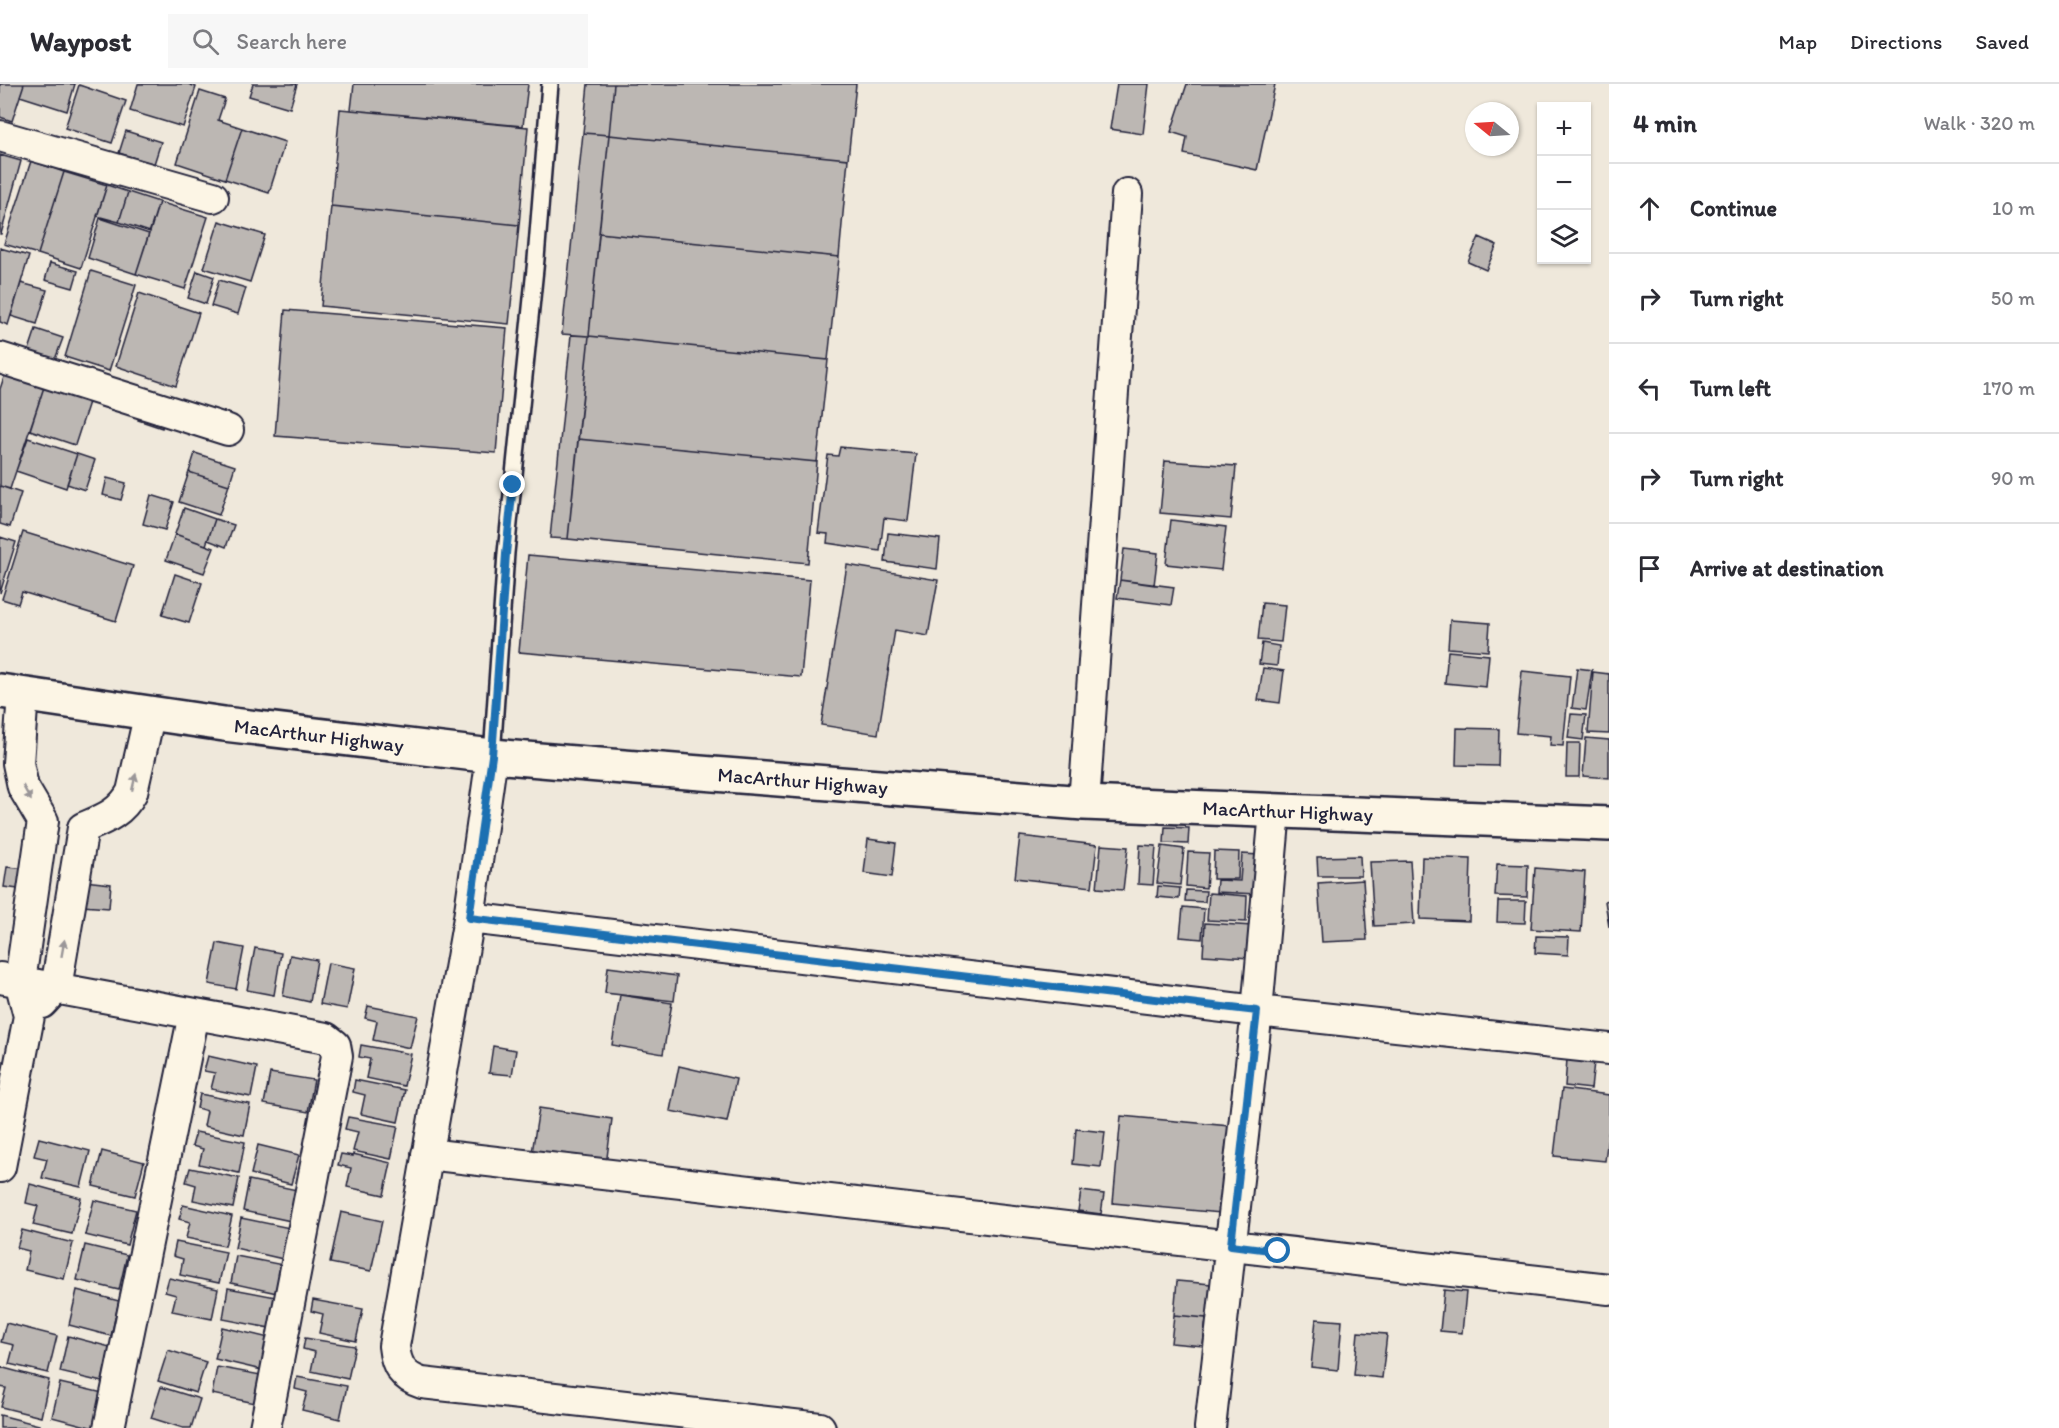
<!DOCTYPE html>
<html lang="en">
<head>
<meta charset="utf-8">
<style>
  body { margin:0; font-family:Itim,sans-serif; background:#f7f7f7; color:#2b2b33 }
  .controls { position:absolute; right:18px; top:18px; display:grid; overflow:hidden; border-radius:0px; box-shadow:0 2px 4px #0004 }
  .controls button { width:54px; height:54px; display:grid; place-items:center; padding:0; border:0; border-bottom:2px solid #e1e1e2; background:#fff; color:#2b2b33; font:30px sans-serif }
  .compass { position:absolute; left:1465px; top:18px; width:54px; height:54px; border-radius:50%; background:#fff; box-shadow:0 2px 4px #0004; rotate:288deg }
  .stop { position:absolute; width:18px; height:18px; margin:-14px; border:4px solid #1f6fb2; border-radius:50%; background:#fff }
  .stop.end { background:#1f6fb2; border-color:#fff; box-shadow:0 2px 6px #0008 }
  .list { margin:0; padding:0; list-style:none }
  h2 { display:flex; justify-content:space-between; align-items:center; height:78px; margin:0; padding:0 24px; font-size:26px }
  h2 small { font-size:20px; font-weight:400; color:#7c7c81 }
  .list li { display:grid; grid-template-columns:39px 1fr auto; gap:18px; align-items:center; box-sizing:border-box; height:90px; padding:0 24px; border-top:2px solid #e1e1e2 }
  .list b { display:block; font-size:22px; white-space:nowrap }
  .list em { font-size:20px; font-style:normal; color:#7c7c81 }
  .icon { flex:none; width:33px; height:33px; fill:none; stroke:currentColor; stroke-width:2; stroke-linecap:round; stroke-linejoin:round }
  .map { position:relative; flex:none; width:1609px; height:1344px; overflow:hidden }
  header { display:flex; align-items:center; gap:36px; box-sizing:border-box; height:84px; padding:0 30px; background:#fff; border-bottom:2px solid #e1e1e2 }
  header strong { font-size:28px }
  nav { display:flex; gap:33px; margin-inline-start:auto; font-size:21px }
  .search { width:420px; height:54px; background:#f7f7f7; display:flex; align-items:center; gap:15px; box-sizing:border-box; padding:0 21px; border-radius:0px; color:#7c7c81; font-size:22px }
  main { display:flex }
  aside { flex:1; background:#fff }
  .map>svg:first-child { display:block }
  .building { fill:#bcb7b3; stroke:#22223b; stroke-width:1.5 }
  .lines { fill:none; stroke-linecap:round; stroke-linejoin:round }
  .service-casing { stroke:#22223b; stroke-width:20 }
  .minor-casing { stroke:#22223b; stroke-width:34 }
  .trunk-casing { stroke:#22223b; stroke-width:38 }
  .service { stroke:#fcf5e5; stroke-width:15 }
  .minor { stroke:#fcf5e5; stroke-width:30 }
  .trunk { stroke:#fcf5e5; stroke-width:33 }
  .oneway { fill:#9a9698 }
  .route { stroke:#1f6fb2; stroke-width:8 }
  .labels { text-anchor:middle; stroke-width:4.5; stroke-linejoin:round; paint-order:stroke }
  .street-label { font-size:20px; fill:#22223b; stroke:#fcf5e5 }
</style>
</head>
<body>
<header>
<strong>Waypost</strong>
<div class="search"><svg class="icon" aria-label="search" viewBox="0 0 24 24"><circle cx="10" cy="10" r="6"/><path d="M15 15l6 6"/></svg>Search here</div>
<nav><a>Map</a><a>Directions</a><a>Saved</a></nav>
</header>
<main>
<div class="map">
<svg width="1609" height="1344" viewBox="0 0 1609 1344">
  <rect width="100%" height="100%" fill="#efe8db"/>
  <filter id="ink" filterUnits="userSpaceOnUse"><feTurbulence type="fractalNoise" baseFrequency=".0167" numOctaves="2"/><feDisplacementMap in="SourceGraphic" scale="12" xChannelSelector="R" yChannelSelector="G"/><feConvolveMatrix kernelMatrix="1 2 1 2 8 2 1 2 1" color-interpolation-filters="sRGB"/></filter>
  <g filter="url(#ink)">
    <path class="building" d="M 0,0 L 24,0 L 12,37 L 0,33 Z
      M 24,0 L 75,0 L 67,27 L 20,12 Z
      M 138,0 L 188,0 L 196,3 L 183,43 L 130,27 Z
      M 253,0 L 297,0 L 290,24 L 249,12 Z
      M 354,0 L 528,0 L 523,42 L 351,26 Z
      M 588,0 L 614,0 L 609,51 L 583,49 Z
      M 614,0 L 856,0 L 848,75 L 609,51 Z
      M 1117,0 L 1149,0 L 1143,50 L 1110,45 Z
      M 1187,0 L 1275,0 L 1257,86 L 1184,70 L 1187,53 L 1171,48 Z
      M 79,1 L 126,17 L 112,59 L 65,44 Z
      M 200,7 L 225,15 L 218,36 L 242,44 L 225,95 L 177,79 Z
      M 340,25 L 528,43 L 519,141 L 331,122 Z
      M 242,44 L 285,58 L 269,109 L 225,95 Z
      M 126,47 L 161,58 L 154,80 L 119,69 Z
      M 583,49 L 609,51 L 589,252 L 562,250 Z
      M 609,51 L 848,75 L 839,173 L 599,149 Z
      M 0,71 L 21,77 L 1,150 L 0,150 Z
      M 31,77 L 64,88 L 38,170 L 4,160 Z
      M 64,88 L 107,101 L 81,184 L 38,170 Z
      M 107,101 L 128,108 L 119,138 L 97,132 Z
      M 128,108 L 159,118 L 150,148 L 119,138 Z
      M 159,118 L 208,133 L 185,205 L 136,190 Z
      M 331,122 L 519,141 L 509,240 L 321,222 Z
      M 100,134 L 149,150 L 136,190 L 88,174 Z
      M 219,137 L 265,151 L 250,198 L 204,184 Z
      M 599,149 L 839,173 L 828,276 L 589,252 Z
      M 1479,153 L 1497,161 L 1486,186 L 1468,178 Z
      M 0,164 L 29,172 L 8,241 L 0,238 Z
      M 50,179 L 78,187 L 73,204 L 45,196 Z
      M 91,187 L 136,201 L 109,287 L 65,273 Z
      M 197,187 L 214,193 L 206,220 L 188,214 Z
      M 219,196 L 246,204 L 238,230 L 211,222 Z
      M 21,199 L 47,206 L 37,240 L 11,232 Z
      M 139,209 L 199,229 L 176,302 L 116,282 Z
      M 285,226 L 507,244 L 496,369 L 275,352 Z
      M 36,245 L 63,254 L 54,278 L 28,269 Z
      M 571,251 L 589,252 L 568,455 L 550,454 Z
      M 589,252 L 828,276 L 817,378 L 578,355 Z
      M 6,287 L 45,300 L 10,405 L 0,402 L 0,305 Z
      M 45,300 L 90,315 L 75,361 L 30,346 Z
      M 142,323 L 166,331 L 162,344 L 138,336 Z
      M 28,354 L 77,370 L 66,404 L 16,387 Z
      M 578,355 L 817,378 L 808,479 L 568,455 Z
      M 840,363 L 916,370 L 908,437 L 884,434 L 880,467 L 827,459 L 828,450 L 818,449 L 828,371 L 838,372 Z
      M 195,369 L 235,382 L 229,401 L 189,388 Z
      M 77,370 L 95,376 L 85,406 L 67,400 Z
      M 1165,377 L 1236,382 L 1231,435 L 1160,429 Z
      M 189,388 L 229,401 L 219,431 L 179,418 Z
      M 107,394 L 126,399 L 121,416 L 103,411 Z
      M 0,402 L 21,409 L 10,443 L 0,440 Z
      M 151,411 L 174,418 L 165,446 L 143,440 Z
      M 184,424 L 215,435 L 206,461 L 175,450 Z
      M 215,435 L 234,441 L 226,463 L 208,456 Z
      M 1171,436 L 1226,443 L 1221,486 L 1166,480 Z
      M 23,448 L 133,482 L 116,537 L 22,508 L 18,520 L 2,515 Z
      M 888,449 L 940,455 L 937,485 L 885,478 Z
      M 175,450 L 214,464 L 204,489 L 166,476 Z
      M 0,453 L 16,458 L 0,509 Z
      M 1124,465 L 1158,469 L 1154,501 L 1120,496 Z
      M 528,471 L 810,496 L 801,593 L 519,568 Z
      M 847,481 L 938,496 L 928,552 L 895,546 L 878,650 L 821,641 Z
      M 175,490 L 202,499 L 189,539 L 162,531 Z
      M 1120,496 L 1174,503 L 1171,521 L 1117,514 Z
      M 1262,519 L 1285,521 L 1281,558 L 1258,556 Z
      M 1450,536 L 1490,539 L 1488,567 L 1448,564 Z
      M 1262,559 L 1279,562 L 1277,582 L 1259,580 Z
      M 1448,567 L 1489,571 L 1486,603 L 1445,599 Z
      M 1263,584 L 1284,587 L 1280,619 L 1258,616 Z
      M 1577,584 L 1592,586 L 1586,626 L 1572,624 Z
      M 1522,587 L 1570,592 L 1563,662 L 1550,661 L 1551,652 L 1516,649 Z
      M 1593,588 L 1609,590 L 1609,650 L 1588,649 Z
      M 1571,630 L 1586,631 L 1583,656 L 1568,654 Z
      M 1457,644 L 1499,645 L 1498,682 L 1456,681 Z
      M 1586,654 L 1609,656 L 1609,694 L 1583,692 Z
      M 1567,659 L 1580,659 L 1579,693 L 1566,693 Z
      M 1165,743 L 1189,744 L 1188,760 L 1164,759 Z
      M 1020,752 L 1097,761 L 1092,803 L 1015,794 Z
      M 868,755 L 896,759 L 892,793 L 864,789 Z
      M 1101,761 L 1128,763 L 1123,806 L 1097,804 Z
      M 1140,761 L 1156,762 L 1153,801 L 1138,800 Z
      M 1162,762 L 1184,765 L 1180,801 L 1157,799 Z
      M 1214,767 L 1239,768 L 1238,795 L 1213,795 Z
      M 1188,768 L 1209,769 L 1206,804 L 1186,802 Z
      M 1242,770 L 1260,771 L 1257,810 L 1216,808 L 1217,796 L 1240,797 Z
      M 1360,772 L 1361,792 L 1318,792 L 1317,773 Z
      M 1422,773 L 1471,775 L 1469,837 L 1420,835 Z
      M 1410,777 L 1414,840 L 1374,842 L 1370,778 Z
      M 1497,780 L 1528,781 L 1527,813 L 1495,812 Z
      M 7,783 L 27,785 L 25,806 L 4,803 Z
      M 1535,784 L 1585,788 L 1581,848 L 1531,845 Z
      M 1363,796 L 1367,856 L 1322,858 L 1318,799 Z
      M 84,797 L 111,800 L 109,824 L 82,822 Z
      M 1158,802 L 1180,804 L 1179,815 L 1157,813 Z
      M 1186,806 L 1206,807 L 1205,818 L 1185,817 Z
      M 1209,809 L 1247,812 L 1246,838 L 1207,836 Z
      M 1609,816 L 1609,843 L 1605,817 Z
      M 1498,817 L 1526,817 L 1525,839 L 1497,838 Z
      M 1183,823 L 1204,825 L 1202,855 L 1180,853 Z
      M 1205,839 L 1253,842 L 1250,874 L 1203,871 Z
      M 1536,852 L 1569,853 L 1568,871 L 1535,869 Z
      M 217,859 L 244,864 L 236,905 L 209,900 Z
      M 255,864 L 281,869 L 274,911 L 247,906 Z
      M 290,871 L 317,876 L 310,918 L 283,912 Z
      M 328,879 L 355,884 L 347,925 L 320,920 Z
      M 608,883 L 677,892 L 674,917 L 605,909 Z
      M 620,911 L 672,919 L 663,970 L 612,961 Z
      M 368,922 L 418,932 L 410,964 L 373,956 L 377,937 L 365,934 Z
      M 361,961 L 411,970 L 404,1002 L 366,994 L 370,975 L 359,973 Z
      M 493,962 L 516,966 L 512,991 L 489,989 Z
      M 208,972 L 257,983 L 251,1013 L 211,1005 L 215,989 L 204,987 Z
      M 1567,975 L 1594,978 L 1591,1005 L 1565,1002 Z
      M 679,982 L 736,995 L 727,1038 L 670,1027 Z
      M 270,989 L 314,996 L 308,1028 L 264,1020 Z
      M 355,996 L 405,1006 L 398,1038 L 361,1030 L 365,1011 L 353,1008 Z
      M 1562,1005 L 1609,1011 L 1609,1045 L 1605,1077 L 1554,1072 Z
      M 200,1010 L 250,1020 L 244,1051 L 204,1042 L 207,1027 L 197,1024 Z
      M 539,1024 L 612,1035 L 606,1081 L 532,1069 Z
      M 1121,1032 L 1230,1042 L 1221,1129 L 1113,1119 Z
      M 348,1033 L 398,1042 L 391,1075 L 353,1067 L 358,1048 L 345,1045 Z
      M 1076,1045 L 1105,1048 L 1101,1083 L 1073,1080 Z
      M 196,1048 L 245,1058 L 239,1089 L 199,1080 L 203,1065 L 192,1062 Z
      M 39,1054 L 90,1067 L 81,1103 L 42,1094 L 47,1075 L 34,1072 Z
      M 258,1061 L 299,1071 L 291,1100 L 251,1090 Z
      M 102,1067 L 144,1078 L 135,1112 L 93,1102 Z
      M 341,1070 L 353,1072 L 353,1070 L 391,1079 L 384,1111 L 347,1103 L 351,1084 L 338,1081 Z
      M 190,1084 L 239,1094 L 233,1124 L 193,1116 L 196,1101 L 186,1098 Z
      M 249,1096 L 297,1106 L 291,1137 L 243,1127 Z
      M 30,1100 L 81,1114 L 72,1150 L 33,1141 L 38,1122 L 26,1119 Z
      M 1081,1107 L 1104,1110 L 1101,1130 L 1078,1127 Z
      M 94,1116 L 136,1126 L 127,1161 L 85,1151 Z
      M 183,1121 L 232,1132 L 225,1162 L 186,1154 L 190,1138 L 179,1135 Z
      M 341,1128 L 382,1137 L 371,1187 L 330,1179 Z
      M 241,1134 L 290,1144 L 283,1175 L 235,1164 Z
      M 22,1146 L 73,1159 L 64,1195 L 25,1186 L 29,1167 L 17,1164 Z
      M 176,1158 L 226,1168 L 219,1199 L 180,1191 L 183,1175 L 173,1172 Z
      M 85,1161 L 127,1171 L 119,1206 L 77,1196 Z
      M 236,1172 L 283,1181 L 277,1209 L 231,1199 Z
      M 169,1194 L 218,1205 L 212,1235 L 172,1227 L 176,1211 L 165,1208 Z
      M 1177,1197 L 1211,1200 L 1207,1234 L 1174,1231 Z
      M 228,1204 L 281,1214 L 275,1245 L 223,1235 Z
      M 77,1206 L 119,1217 L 111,1252 L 69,1241 Z
      M 1444,1206 L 1466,1208 L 1462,1249 L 1440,1247 Z
      M 313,1216 L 363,1225 L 356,1257 L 319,1249 L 323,1230 L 311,1227 Z
      M 1174,1231 L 1206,1234 L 1203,1262 L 1171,1259 Z
      M 1316,1235 L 1342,1237 L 1338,1286 L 1311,1283 Z
      M 6,1239 L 57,1252 L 48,1289 L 9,1280 L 14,1261 L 1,1258 Z
      M 222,1243 L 269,1254 L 262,1286 L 215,1275 Z
      M 1358,1248 L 1387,1250 L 1382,1294 L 1354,1291 Z
      M 68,1252 L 110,1263 L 102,1298 L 60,1288 Z
      M 305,1254 L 355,1262 L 348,1295 L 311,1287 L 315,1268 L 303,1265 Z
      M 168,1266 L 206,1278 L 196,1309 L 158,1297 Z
      M 0,1283 L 49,1296 L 41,1333 L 1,1323 L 6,1304 L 0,1303 Z
      M 217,1283 L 261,1291 L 255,1319 L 212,1310 Z
      M 297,1293 L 347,1302 L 340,1335 L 302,1326 L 307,1308 L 295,1305 Z
      M 60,1299 L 103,1309 L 94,1344 L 52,1333 Z
      M 161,1303 L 200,1315 L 191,1344 L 183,1344 L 151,1334 Z
      M 0,1331 L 39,1341 L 38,1344 L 0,1344 Z"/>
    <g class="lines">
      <g class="service-casing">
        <path id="service" d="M 492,672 L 506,469 L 536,175 L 550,0"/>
      </g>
      <g class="minor-casing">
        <path id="minor" d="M 0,52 L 213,113
          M 0,274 L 228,346
          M 492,672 L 469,834 L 394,1262 C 396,1282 403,1293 422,1299 L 820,1344
          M 1084,719 L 1127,110
          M 469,834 L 1257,927 L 1609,965
          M 0,894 L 326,954 L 335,961 L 337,972 L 265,1344
          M 42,919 L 56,904 L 83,744 C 104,735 121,729 132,708 L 150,628
          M 427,1070 L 1609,1205
          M 0,1083 L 29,932 L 20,897 L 43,737 L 23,703 L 18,679 L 23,610
          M 109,1344 L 194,930
          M 1210,1344 L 1257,927 L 1275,727"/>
      </g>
      <g class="trunk-casing">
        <g id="trunk">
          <path id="s1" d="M 0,607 L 224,640 L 492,672 L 611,682 L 1084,719 L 1609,740"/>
        </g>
      </g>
      <use href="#service" class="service"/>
      <use href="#minor" class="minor"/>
      <use href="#trunk" class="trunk"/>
    </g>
    <defs><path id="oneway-solid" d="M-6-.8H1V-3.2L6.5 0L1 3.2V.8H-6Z" transform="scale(1.5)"/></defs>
    <g class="oneway">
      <use href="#oneway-solid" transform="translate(134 698) rotate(-77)"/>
      <use href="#oneway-solid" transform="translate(27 709) rotate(61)"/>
      <use href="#oneway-solid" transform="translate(63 864) rotate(-80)"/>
    </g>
  </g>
  <g class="lines" filter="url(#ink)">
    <path class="route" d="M 513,401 L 506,470 L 492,672 L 469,834 L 1257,927 L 1231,1161 L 1278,1167"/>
  </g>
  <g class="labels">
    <g class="street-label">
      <text dy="7" stroke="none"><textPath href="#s1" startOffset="322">MacArthur Highway</textPath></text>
      <text dy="7" stroke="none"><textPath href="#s1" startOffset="808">MacArthur Highway</textPath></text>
      <text dy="7" stroke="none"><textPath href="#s1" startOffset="1294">MacArthur Highway</textPath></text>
    </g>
  </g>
</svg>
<div class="controls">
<button>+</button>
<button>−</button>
<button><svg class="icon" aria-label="layers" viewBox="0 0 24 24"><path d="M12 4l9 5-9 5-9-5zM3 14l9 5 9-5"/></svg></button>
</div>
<svg class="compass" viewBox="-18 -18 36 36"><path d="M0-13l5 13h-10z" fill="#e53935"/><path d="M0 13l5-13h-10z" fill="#7c7c81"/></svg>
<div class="stop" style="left:1278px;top:1167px"></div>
<div class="stop end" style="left:513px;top:401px"></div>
</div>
<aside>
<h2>4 min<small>Walk · 320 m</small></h2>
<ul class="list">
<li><svg class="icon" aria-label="ahead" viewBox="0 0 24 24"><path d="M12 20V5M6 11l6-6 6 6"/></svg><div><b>Continue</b></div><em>10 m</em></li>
<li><svg class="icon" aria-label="right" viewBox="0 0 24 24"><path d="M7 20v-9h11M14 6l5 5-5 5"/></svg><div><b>Turn right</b></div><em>50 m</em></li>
<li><svg class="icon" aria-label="left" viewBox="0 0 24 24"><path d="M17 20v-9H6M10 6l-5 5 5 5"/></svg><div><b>Turn left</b></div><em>170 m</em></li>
<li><svg class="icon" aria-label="right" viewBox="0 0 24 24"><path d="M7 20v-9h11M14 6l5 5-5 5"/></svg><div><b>Turn right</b></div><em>90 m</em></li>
<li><svg class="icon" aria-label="arrive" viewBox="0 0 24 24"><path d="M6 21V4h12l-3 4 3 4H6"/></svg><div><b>Arrive at destination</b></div></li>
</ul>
</aside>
</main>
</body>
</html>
